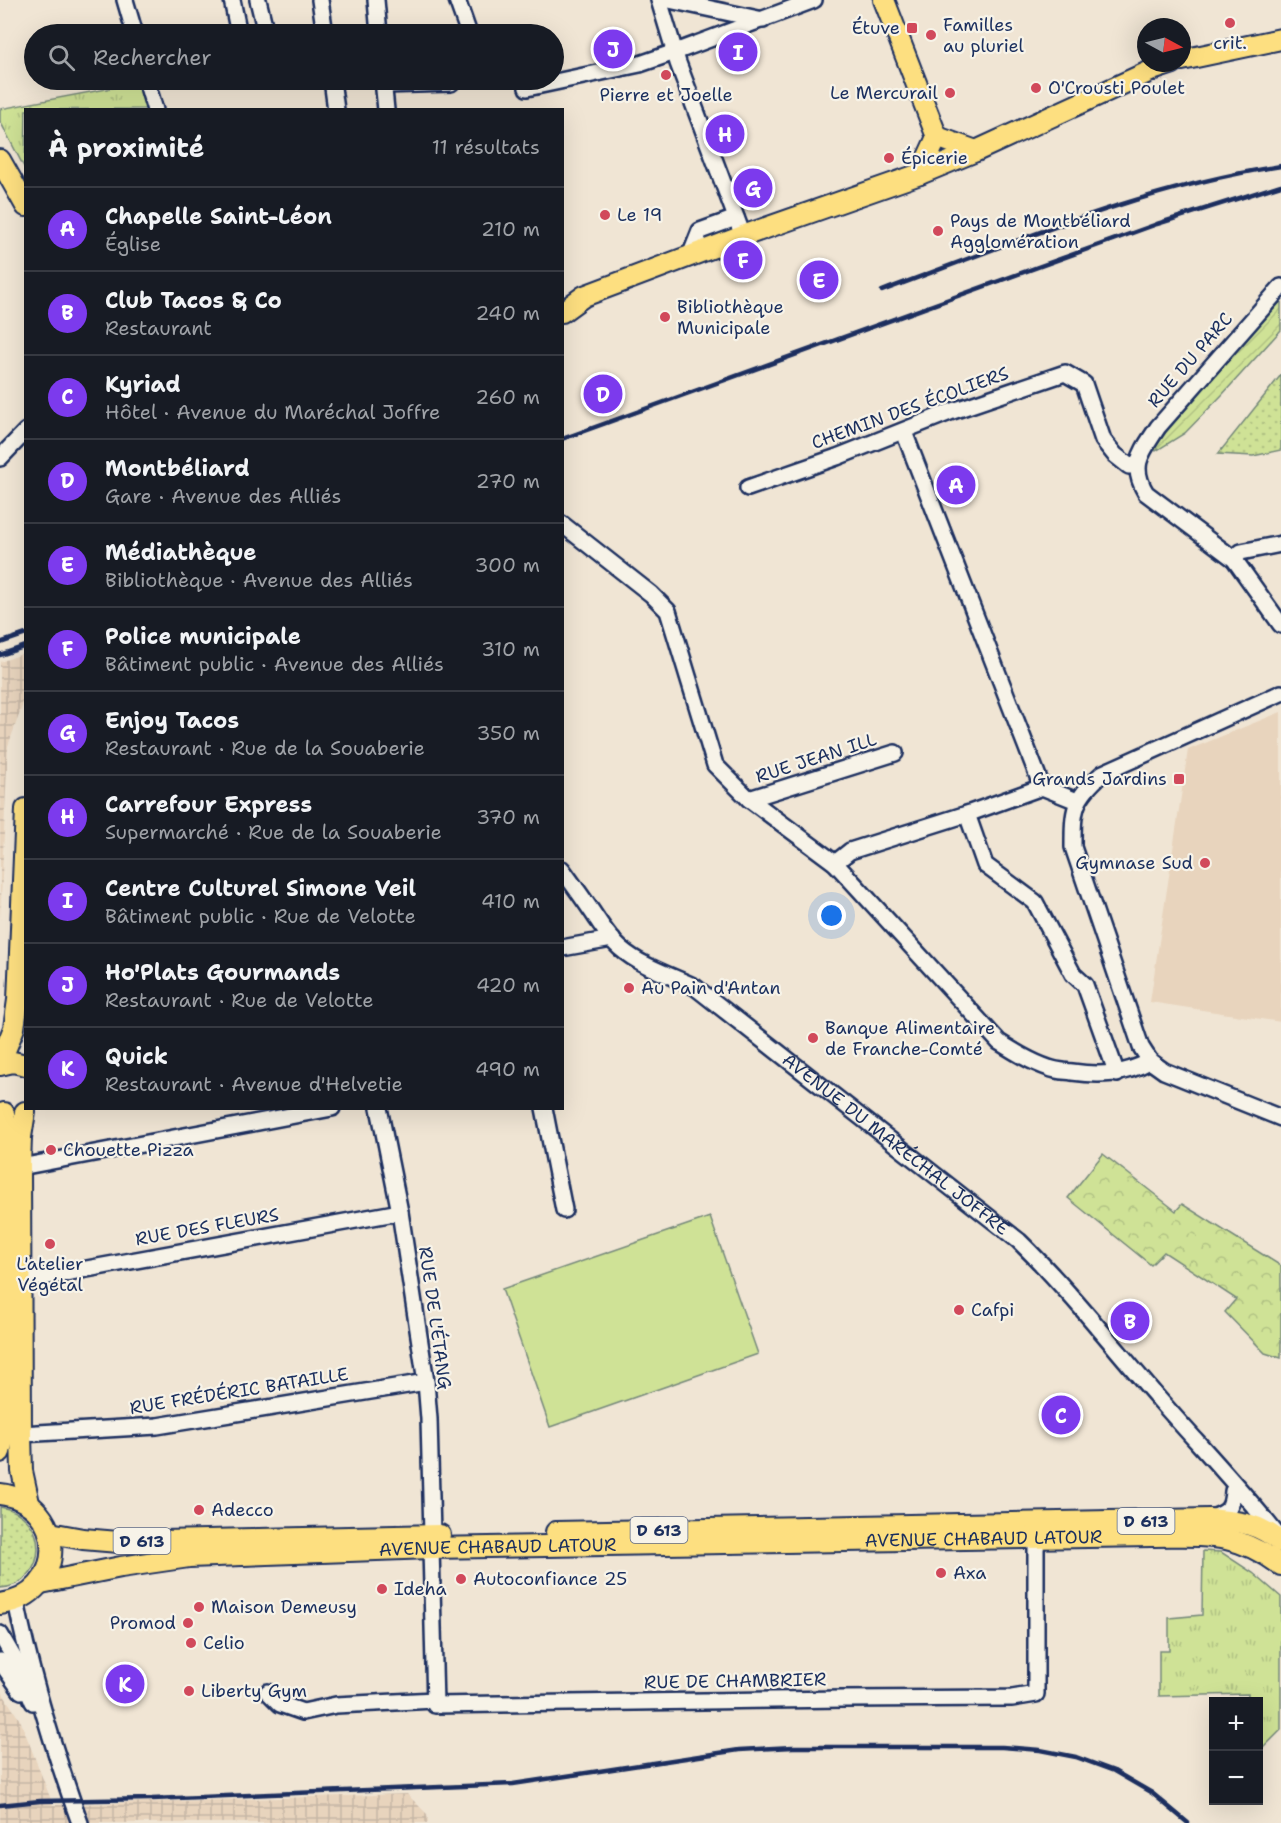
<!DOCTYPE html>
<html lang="fr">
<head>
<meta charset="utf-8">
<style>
  body { margin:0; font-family:"Shantell Sans",sans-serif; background:#20242c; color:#f1f3f6 }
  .controls { position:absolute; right:18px; bottom:18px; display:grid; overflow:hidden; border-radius:0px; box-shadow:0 6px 24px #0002 }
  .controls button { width:54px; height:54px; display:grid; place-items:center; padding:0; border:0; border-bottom:2px solid #363941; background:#171b24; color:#f1f3f6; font:30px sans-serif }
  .compass { position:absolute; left:1137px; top:18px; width:54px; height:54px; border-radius:50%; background:#171b24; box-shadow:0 6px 24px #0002; rotate:97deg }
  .you { position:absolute; left:832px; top:916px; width:21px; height:21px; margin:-15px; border:4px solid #fff; border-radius:50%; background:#1a73e8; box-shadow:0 0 0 9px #1a73e833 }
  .badge { display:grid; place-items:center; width:39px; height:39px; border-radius:50%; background:#7c3aed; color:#fff; font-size:20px; font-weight:700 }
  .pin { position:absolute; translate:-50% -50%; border:3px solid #fff; box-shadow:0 2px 6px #0006 }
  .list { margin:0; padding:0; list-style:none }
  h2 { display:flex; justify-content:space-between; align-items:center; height:78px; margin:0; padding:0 24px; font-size:26px }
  h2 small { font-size:20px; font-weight:400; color:#9ea1a6 }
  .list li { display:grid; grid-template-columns:39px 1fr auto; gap:18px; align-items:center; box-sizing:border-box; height:84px; padding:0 24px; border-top:2px solid #363941 }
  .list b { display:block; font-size:22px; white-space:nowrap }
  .list p { margin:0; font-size:20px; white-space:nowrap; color:#9ea1a6 }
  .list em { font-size:20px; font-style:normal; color:#9ea1a6 }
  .icon { flex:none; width:33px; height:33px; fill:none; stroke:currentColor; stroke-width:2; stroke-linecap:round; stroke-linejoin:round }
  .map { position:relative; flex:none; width:1281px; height:1823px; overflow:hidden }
  .search { position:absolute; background:#171b24; box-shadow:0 6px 24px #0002; left:24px; top:24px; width:540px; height:66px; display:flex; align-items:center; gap:15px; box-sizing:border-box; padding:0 21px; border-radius:33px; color:#9ea1a6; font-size:22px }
  .panel { position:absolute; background:#171b24; box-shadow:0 6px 24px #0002; left:24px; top:108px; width:540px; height:1002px; border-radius:0px }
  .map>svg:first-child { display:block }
  .built { fill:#e8d4bd }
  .industrial { fill:url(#industrial-grid) }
  .grass { fill:url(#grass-dots); stroke:#75887a; stroke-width:1.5 }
  .forest { fill:url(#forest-crowns); stroke:#75887a; stroke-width:1.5 }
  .park { fill:url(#park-tufts); stroke:#75887a; stroke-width:1.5 }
  .garden { fill:url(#garden-furrows); stroke:#75887a; stroke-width:1.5 }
  .pitch { fill:#cfe296; stroke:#75887a; stroke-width:1.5 }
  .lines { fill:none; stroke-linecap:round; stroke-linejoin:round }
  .minor-casing { stroke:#1b2f5e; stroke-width:20 }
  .major-casing { stroke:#1b2f5e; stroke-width:24 }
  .minor { stroke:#f7f3e8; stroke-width:15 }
  .major { stroke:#fddf80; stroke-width:20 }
  .rail { stroke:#1b2f5e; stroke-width:4.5 }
  .poi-dot { fill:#d1495b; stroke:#f7f3e8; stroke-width:2 }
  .labels { text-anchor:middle; stroke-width:4.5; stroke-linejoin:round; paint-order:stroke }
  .shield { fill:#f7f3e8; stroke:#5d6a87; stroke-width:1.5 }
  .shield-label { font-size:16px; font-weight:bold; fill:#1b2f5e }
  .poi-label { font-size:18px; fill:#1b2f5e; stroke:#f7f3e8; text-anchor:start }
  .street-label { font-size:18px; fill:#1b2f5e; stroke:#f7f3e8 }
</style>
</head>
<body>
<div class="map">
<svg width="1281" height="1823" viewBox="0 0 1281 1823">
  <defs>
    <pattern id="industrial-grid" width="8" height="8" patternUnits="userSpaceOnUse" patternTransform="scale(1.5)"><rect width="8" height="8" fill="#e8d4bd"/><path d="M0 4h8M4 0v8" fill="none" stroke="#c6b6a5"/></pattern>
    <pattern id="grass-dots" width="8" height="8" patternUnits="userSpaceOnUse" patternTransform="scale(1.5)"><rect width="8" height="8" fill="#cfe296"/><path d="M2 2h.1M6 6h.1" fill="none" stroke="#b1c284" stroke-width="1.8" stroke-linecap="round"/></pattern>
    <pattern id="forest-crowns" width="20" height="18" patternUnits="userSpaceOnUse" patternTransform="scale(1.5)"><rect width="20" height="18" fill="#cfe296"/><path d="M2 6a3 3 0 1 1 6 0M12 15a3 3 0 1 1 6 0" fill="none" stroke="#b1c284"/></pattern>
    <pattern id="park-tufts" width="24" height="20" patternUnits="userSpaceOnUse" patternTransform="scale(1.5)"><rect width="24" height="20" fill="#cfe296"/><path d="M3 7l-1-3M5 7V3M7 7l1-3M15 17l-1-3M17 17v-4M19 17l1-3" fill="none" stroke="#b1c284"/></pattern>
    <pattern id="garden-furrows" width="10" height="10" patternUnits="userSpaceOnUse" patternTransform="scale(1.5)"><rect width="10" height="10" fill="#cfe296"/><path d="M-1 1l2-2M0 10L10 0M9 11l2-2" fill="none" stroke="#b1c284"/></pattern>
  </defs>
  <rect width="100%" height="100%" fill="#f0e5d4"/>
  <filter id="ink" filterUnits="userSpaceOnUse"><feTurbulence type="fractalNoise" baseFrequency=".0167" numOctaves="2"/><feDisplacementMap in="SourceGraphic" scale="12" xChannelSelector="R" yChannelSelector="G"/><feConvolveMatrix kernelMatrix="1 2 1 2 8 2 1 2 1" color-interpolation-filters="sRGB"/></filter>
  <g filter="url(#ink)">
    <path class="built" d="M 1281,712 L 1281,1022 L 1150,1002 L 1188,750 Z"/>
    <path class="industrial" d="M 25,653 L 25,698 L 8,746 L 0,920 L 0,662 Z
      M 0,1689 L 21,1722 L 53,1805 L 407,1794 L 427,1814 L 428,1823 L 0,1823 Z"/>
    <path class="grass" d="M 1281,375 L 1281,450 L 1253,456 L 1218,454 Z
      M 0,1507 C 52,1515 49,1585 0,1588 Z"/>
    <path class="forest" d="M 1103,1154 L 1176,1211 L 1182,1204 L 1281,1266 L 1281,1358 L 1265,1353 L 1225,1312 L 1236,1299 L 1164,1252 L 1151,1265 L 1068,1198 Z"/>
    <path class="park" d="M 138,83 L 146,109 L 26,110 L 25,169 L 0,121 L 0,109 Z
      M 1203,1551 L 1221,1552 L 1253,1573 L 1281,1597 L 1281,1730 L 1259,1752 L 1258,1702 L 1248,1701 L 1248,1694 L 1159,1696 L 1159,1651 L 1169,1651 L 1169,1618 L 1202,1615 Z"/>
    <path class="garden" d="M 1281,299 L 1281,330 L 1222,395 L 1185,433 L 1156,451 L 1154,446 Z"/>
    <path class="pitch" d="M 710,1217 L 758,1354 L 550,1427 L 502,1289 Z"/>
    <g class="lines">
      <g class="minor-casing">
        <g id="minor">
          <path d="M 125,0 L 135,34"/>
          <path d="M 232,0 L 239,34"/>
          <path d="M 258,0 L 265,29 L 264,34"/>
          <path d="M 320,0 L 325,34"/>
          <path d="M 376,0 L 379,34"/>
          <path d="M 457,0 L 469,34"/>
          <path d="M 659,0 L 678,63 L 743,236"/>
          <path d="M 669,0 L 763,20"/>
          <path d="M 146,80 L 155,110"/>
          <path d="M 332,80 L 336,110"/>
          <path d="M 383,80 L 386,110"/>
          <path d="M 384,85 L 451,83"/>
          <path d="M 527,88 L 640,64 L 675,52 L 814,0"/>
          <path d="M 690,256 L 700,231 L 736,218"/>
          <path d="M 1281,287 L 1158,427 C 1142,452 1129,465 1146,493 L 1234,559 L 1281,625"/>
          <path d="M 904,432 L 1042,787"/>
          <path d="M 0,458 L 26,431"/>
          <path d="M 748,488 L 837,457 L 950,412 L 1065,373 L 1084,384 L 1103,440 L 1115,455 L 1129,466 L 1137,465"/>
          <path d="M 562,524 L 651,594 L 668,611 L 715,765 L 749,799 L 835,863 L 999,1042 C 1015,1052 1031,1062 1049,1068 C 1056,1071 1064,1071 1072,1072 C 1100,1076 1124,1075 1150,1061"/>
          <path d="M 1234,559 L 1241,552 L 1281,544"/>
          <path d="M 1281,693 L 1103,773 C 1073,799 1073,809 1073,847 L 1141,1047 L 1150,1061 L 1164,1071 L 1281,1118"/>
          <path d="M 749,799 L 895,753"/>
          <path d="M 967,814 L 985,865 L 1035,902 L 1073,974 L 1085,985 L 1117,1074"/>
          <path d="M 835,863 L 850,851 L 967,814 L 1042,787 L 1077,801"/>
          <path id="s1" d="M 562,869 C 574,886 586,902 597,919 C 604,929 611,940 620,948 C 642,967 670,975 695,987 L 1019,1241 C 1069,1290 1112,1345 1158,1398 C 1198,1444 1241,1488 1278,1536"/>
          <path d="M 562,948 L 612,939"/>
          <path d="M 379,1108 L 400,1212 L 426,1382 L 429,1419 L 432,1535"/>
          <path d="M 544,1108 L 564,1210"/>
          <path d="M 20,1165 L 31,1165 L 332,1108"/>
          <path d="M 21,1281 L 400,1212"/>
          <path d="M 21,1434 L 157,1426 L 426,1382"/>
          <path d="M 1209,1519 C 1227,1513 1232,1510 1233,1491"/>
          <path d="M 431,1548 L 435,1705 L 843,1699 L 1012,1698 L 1036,1694 L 1036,1549 L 1038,1538"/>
          <path d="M 16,1601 C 31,1676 54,1751 80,1823"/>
          <path d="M 0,1634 L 18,1665 L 33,1702"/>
          <path d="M 0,1661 L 21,1691"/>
          <path d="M 268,1692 L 280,1704 L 303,1712 L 336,1705 L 435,1700"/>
        </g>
      </g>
      <g class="major-casing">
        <g id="major">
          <path d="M 884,0 L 937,137 L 920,174"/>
          <path d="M 1182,60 L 1281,39"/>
          <path d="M 937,137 L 976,151"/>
          <path d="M 0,160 L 26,206"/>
          <path d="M 562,312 L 584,296 L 743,236 L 920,174 L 976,151 L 1155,69 L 1173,63"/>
          <path d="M 0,1063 L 14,1028 L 18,1000 L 26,809"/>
          <path d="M 0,1065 L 13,1062 L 26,1065"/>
          <path d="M 25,1112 L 21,1137 L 20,1165 L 21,1434 L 22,1471 L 29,1503"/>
          <path d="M 0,1452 L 6,1427 L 5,1125 L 4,1113"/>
          <path d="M 0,1494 C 69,1502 68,1596 0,1604"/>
          <path d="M 556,1532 L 1209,1519 C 1240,1522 1256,1522 1281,1542"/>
          <path d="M 50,1533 L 83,1539 L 118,1542 L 440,1535"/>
          <path id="s2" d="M 41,1583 L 121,1567 L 189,1557 L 431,1548 L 1151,1536 C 1205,1536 1235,1531 1281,1565"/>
        </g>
      </g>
      <use href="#minor" class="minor"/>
      <use href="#major" class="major"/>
      <path class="rail" d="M 882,291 C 1013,243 1143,187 1281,166
        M 562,439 L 1157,224 L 1281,185
        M 0,643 L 26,634
        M 0,655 L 26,646
        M 0,1805 L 40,1801 L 152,1799 L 513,1784 L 739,1750 L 793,1747 L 1002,1747 L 1040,1750 L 1076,1757 L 1114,1771 L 1152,1793 L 1188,1823"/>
    </g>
  </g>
  <g class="poi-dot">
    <circle cx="1230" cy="23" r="6"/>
    <rect x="906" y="22" width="12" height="12" rx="3"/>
    <circle cx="931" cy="35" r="6"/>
    <circle cx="666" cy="75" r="6"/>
    <circle cx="1036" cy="88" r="6"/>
    <circle cx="950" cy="93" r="6"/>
    <circle cx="889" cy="158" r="6"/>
    <circle cx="605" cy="215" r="6"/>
    <circle cx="938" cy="231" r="6"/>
    <circle cx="665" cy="317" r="6"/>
    <rect x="1173" y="773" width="12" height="12" rx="3"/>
    <circle cx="1205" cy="863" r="6"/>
    <circle cx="629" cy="988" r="6"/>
    <circle cx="813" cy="1038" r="6"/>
    <circle cx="51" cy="1150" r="6"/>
    <circle cx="50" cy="1244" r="6"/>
    <circle cx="959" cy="1310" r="6"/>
    <circle cx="199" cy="1510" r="6"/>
    <circle cx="941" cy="1573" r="6"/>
    <circle cx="461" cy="1579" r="6"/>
    <circle cx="382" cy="1589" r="6"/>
    <circle cx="199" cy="1607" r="6"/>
    <circle cx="188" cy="1623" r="6"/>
    <circle cx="191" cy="1643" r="6"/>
    <circle cx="189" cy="1691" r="6"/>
  </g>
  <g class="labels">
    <g class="shield">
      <rect x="1117.5" y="1508" width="57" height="26" rx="4.5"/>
      <rect x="630.5" y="1517" width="57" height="26" rx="4.5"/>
      <rect x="113.5" y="1528" width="57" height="26" rx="4.5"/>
    </g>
    <g class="shield-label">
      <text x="1146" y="1527">D 613</text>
      <text x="659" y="1536">D 613</text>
      <text x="142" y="1547">D 613</text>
    </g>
    <g class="poi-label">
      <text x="943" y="31">Familles<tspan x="943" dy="21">au pluriel</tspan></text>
      <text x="900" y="34" text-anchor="end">Étuve</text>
      <text x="1230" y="49" text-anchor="middle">crit.</text>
      <text x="1048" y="94">O'Crousti Poulet</text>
      <text x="938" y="99" text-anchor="end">Le Mercurail</text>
      <text x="666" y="101" text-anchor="middle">Pierre et Joelle</text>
      <text x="901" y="164">Épicerie</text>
      <text x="617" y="221">Le 19</text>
      <text x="950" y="227">Pays de Montbéliard<tspan x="950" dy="21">Agglomération</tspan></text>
      <text x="677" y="313">Bibliothèque<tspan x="677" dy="21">Municipale</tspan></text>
      <text x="1167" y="785" text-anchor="end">Grands Jardins</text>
      <text x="1193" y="869" text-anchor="end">Gymnase Sud</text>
      <text x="641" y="994">Au Pain d'Antan</text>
      <text x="825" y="1034">Banque Alimentaire<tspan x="825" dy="21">de Franche-Comté</tspan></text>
      <text x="63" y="1156">Chouette Pizza</text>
      <text x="50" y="1270" text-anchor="middle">L'atelier<tspan x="50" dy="21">Végétal</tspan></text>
      <text x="971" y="1316">Cafpi</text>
      <text x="211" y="1516">Adecco</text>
      <text x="953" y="1579">Axa</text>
      <text x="473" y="1585">Autoconfiance 25</text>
      <text x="394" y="1595">Ideha</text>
      <text x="211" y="1613">Maison Demeusy</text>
      <text x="176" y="1629" text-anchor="end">Promod</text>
      <text x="203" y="1649">Celio</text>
      <text x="201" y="1697">Liberty Gym</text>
    </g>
    <g class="street-label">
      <text transform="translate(1190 360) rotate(-49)" y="6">RUE DU PARC</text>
      <text transform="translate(910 408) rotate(-20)" y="6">CHEMIN DES ÉCOLIERS</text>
      <text transform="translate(816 758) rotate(-18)" y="6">RUE JEAN ILL</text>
      <text dy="6" stroke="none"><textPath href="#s1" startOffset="438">AVENUE DU MARÉCHAL JOFFRE</textPath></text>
      <text transform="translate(207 1227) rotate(-10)" y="6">RUE DES FLEURS</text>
      <text transform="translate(435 1318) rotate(82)" y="6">RUE DE L'ÉTANG</text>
      <text transform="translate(239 1391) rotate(-9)" y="6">RUE FRÉDÉRIC BATAILLE</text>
      <text dy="6" stroke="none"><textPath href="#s2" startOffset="945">AVENUE CHABAUD LATOUR</textPath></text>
      <text dy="6" stroke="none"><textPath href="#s2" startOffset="459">AVENUE CHABAUD LATOUR</textPath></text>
      <text transform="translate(735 1681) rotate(-1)" y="6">RUE DE CHAMBRIER</text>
    </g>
  </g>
</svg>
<div class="controls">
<button>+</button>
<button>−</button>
</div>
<svg class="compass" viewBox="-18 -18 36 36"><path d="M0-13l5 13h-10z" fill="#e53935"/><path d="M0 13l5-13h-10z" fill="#9ea1a6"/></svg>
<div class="you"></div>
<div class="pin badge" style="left:956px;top:485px">A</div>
<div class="pin badge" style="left:1130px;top:1321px">B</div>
<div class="pin badge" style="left:1061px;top:1415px">C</div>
<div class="pin badge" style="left:603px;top:394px">D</div>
<div class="pin badge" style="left:819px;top:280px">E</div>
<div class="pin badge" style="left:743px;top:260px">F</div>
<div class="pin badge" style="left:753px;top:188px">G</div>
<div class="pin badge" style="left:725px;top:134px">H</div>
<div class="pin badge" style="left:738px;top:52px">I</div>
<div class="pin badge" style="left:613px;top:49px">J</div>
<div class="pin badge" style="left:125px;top:1684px">K</div>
<div class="search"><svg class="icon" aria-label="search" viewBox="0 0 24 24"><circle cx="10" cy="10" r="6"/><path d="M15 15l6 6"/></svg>Rechercher</div>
<section class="panel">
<h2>À proximité<small>11 résultats</small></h2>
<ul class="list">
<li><span class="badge">A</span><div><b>Chapelle Saint-Léon</b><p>Église</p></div><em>210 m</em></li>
<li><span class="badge">B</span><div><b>Club Tacos &amp; Co</b><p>Restaurant</p></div><em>240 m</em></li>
<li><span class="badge">C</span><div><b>Kyriad</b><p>Hôtel · Avenue du Maréchal Joffre</p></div><em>260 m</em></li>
<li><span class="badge">D</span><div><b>Montbéliard</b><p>Gare · Avenue des Alliés</p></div><em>270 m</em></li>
<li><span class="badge">E</span><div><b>Médiathèque</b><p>Bibliothèque · Avenue des Alliés</p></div><em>300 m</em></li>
<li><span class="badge">F</span><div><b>Police municipale</b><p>Bâtiment public · Avenue des Alliés</p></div><em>310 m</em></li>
<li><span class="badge">G</span><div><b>Enjoy Tacos</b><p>Restaurant · Rue de la Souaberie</p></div><em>350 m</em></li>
<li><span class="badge">H</span><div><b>Carrefour Express</b><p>Supermarché · Rue de la Souaberie</p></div><em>370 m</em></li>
<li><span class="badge">I</span><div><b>Centre Culturel Simone Veil</b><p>Bâtiment public · Rue de Velotte</p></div><em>410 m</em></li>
<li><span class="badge">J</span><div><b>Ho'Plats Gourmands</b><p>Restaurant · Rue de Velotte</p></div><em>420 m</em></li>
<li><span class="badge">K</span><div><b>Quick</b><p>Restaurant · Avenue d'Helvetie</p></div><em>490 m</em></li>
</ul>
</section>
</div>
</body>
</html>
